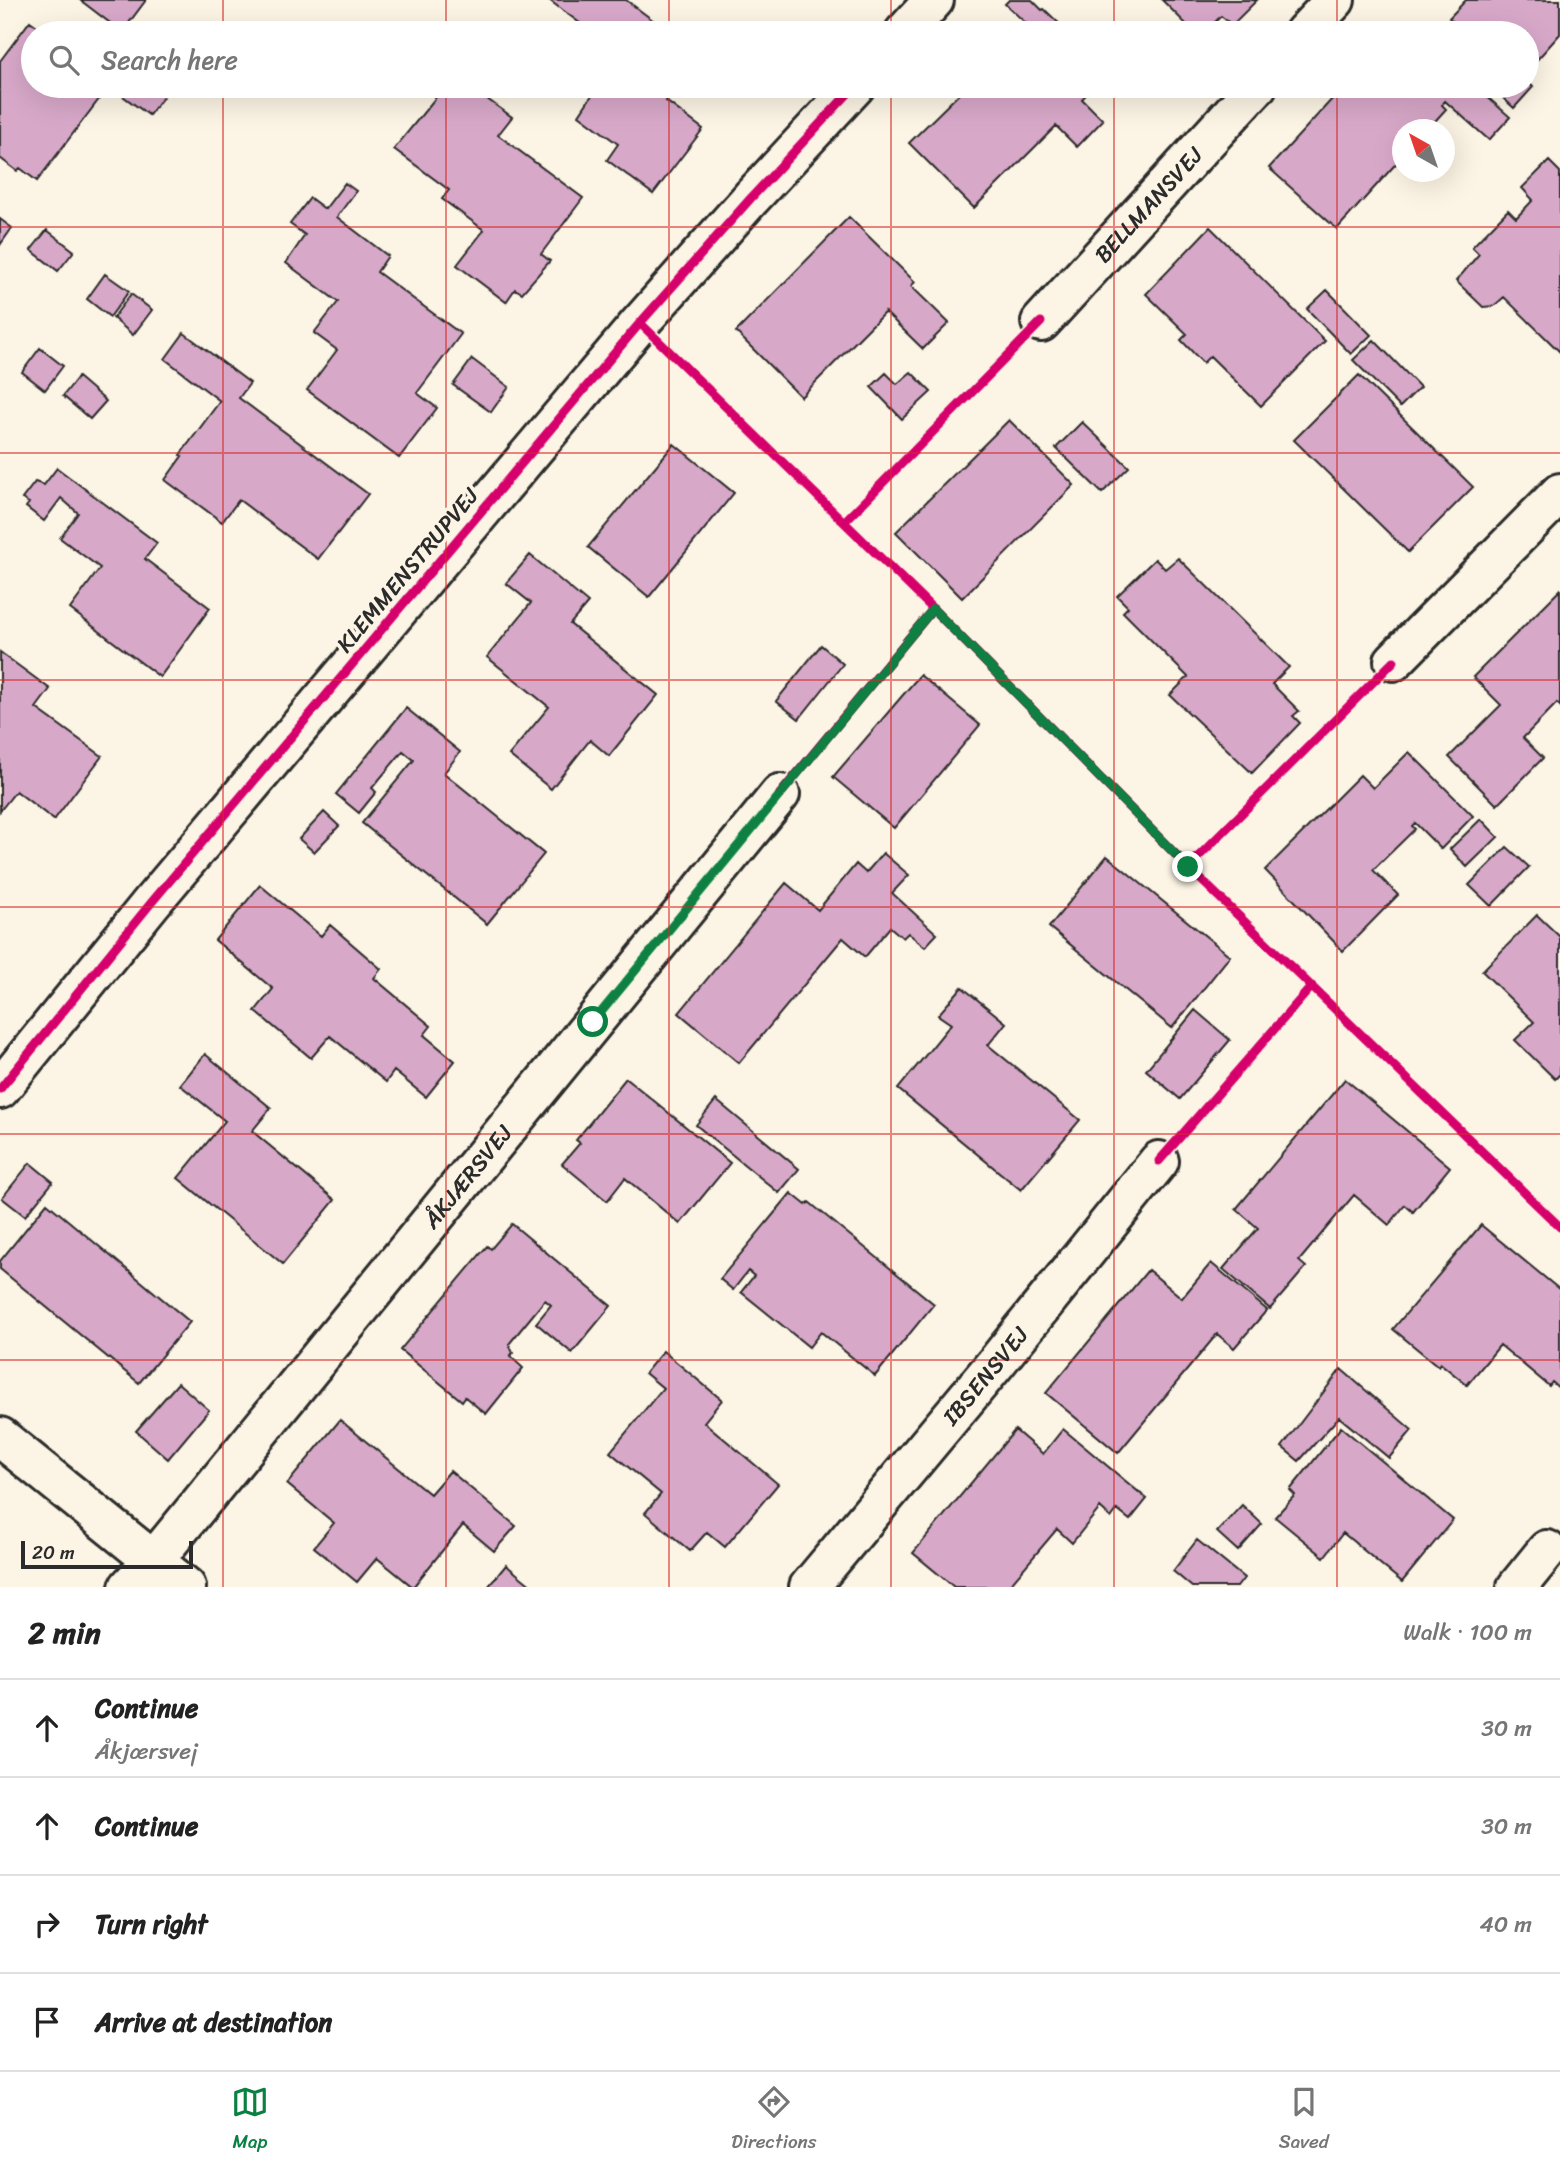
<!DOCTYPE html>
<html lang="en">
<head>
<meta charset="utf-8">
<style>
  body { margin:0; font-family:Sriracha,sans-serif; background:#f2f2f2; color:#222 }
  .compass { position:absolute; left:1392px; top:119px; width:63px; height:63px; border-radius:50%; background:#fff; box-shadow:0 7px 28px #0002; rotate:320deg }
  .scale { position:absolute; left:21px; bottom:18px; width:172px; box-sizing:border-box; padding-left:7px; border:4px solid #2b2b2b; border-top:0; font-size:19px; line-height:24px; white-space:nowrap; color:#2b2b2b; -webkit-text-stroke:5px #fcf5e5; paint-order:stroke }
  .stop { position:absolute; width:21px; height:21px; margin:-16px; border:5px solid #0b8043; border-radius:50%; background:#fff }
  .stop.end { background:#0b8043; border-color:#fff; box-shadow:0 2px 7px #0008 }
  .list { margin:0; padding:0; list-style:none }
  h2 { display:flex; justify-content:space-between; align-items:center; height:91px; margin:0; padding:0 28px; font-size:30px }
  h2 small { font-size:23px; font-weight:400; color:#767676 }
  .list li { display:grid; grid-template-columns:46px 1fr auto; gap:21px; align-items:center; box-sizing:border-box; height:98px; padding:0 28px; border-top:2px solid #e0e0e0 }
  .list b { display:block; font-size:26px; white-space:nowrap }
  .list p { margin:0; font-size:23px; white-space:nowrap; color:#767676 }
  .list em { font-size:23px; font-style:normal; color:#767676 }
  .icon { flex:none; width:38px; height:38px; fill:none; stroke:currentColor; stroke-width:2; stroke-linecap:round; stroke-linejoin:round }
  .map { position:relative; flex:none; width:1560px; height:1587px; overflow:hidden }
  .search { position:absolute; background:#fff; box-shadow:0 7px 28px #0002; left:21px; right:21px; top:21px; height:77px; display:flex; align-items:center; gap:18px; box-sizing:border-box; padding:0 24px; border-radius:38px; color:#767676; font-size:26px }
  .sheet { height:483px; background:#fff }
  nav { display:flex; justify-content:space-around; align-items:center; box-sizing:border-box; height:98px; border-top:2px solid #e0e0e0; background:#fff; font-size:19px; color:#767676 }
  nav a { display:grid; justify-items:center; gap:4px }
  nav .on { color:#0b8043 }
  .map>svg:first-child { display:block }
  .building { fill:#d8a8c9; stroke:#2b2b2b; stroke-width:2 }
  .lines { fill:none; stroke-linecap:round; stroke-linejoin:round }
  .street-casing { stroke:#2b2b2b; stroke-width:44 }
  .street { stroke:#fcf5e5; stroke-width:38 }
  .cycleway-casing { stroke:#fcf5e5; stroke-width:13 }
  .cycleway { stroke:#d6006c; stroke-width:9 }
  .route { stroke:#0b8043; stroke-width:9 }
  .grid { fill:none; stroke:#d62828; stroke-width:2; stroke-opacity:0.55 }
  .labels { text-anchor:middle; stroke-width:7; stroke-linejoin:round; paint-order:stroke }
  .street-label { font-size:23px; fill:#2b2b2b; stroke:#fcf5e5 }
</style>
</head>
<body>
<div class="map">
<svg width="1560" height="1587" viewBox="0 0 1560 1587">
  <rect width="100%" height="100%" fill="#fcf5e5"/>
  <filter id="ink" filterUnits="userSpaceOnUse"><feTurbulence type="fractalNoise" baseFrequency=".0143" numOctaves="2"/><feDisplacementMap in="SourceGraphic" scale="14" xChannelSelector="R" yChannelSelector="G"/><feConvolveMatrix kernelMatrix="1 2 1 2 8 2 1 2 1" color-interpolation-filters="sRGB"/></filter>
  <g filter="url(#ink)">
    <path class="building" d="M 80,0 L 146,0 L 122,32 Z
      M 549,0 L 626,0 L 670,33 L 574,33 L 581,24 Z
      M 1009,0 L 1032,0 L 1042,10 L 1044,9 L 1069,33 L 1020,33 L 1028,25 L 1005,4 Z
      M 1162,0 L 1257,0 L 1232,25 L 1221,16 L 1204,33 L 1195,33 Z
      M 1466,0 L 1560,0 L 1560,34 L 1527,71 L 1527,33 L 1466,33 L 1449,18 Z
      M 30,21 L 47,33 L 33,33 L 33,86 L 109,86 L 37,181 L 20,168 L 17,171 L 0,158 L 0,61 Z
      M 372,22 L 387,33 L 362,33 Z
      M 1527,81 L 1533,87 L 1514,108 L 1490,86 L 1527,86 Z
      M 109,86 L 159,86 L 167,92 L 149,115 Z
      M 445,86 L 469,86 L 512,117 L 498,135 L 583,198 L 541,254 L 550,261 L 522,293 L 515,289 L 506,302 L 457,265 L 484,230 L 442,199 L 449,190 L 394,149 Z
      M 598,86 L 677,86 L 666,101 L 703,129 L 653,194 L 607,160 L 618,144 L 579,115 Z
      M 967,86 L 1094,86 L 1082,99 L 1103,120 L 1077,147 L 1056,126 L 974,208 L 909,143 Z
      M 1344,86 L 1475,86 L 1510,117 L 1489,140 L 1445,101 L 1442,105 L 1446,109 L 1427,130 L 1402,130 L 1402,157 L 1337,229 L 1269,168 Z
      M 1549,161 L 1560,172 L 1560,352 L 1504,297 L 1494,306 L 1483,307 L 1456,281 L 1479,254 L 1472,247 L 1508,210 L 1516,218 L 1533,200 L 1522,188 Z
      M 345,183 L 356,191 L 337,217 L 388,256 L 377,272 L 461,334 L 417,393 L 437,408 L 399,458 L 307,390 L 337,350 L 314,333 L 338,302 L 286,263 L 305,235 L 290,224 L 310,198 L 325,209 Z
      M 849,217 L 915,282 L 911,286 L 949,323 L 923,349 L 885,312 L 801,397 L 736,332 Z
      M 0,219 L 12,228 L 0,245 Z
      M 1210,227 L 1325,341 L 1261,406 L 1210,356 L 1203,363 L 1181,340 L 1187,334 L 1146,294 Z
      M 47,230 L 74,251 L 58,271 L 31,250 Z
      M 105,274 L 129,291 L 110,317 L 87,299 Z
      M 1327,290 L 1371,335 L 1351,354 L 1307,309 Z
      M 131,294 L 152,310 L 133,335 L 113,318 Z
      M 184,333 L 250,383 L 239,398 L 368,494 L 318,559 L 239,500 L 222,522 L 165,480 L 182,456 L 180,455 L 220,401 L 165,359 Z
      M 1374,340 L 1420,387 L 1400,407 L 1353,360 Z
      M 40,348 L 63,366 L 45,390 L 22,372 Z
      M 472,359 L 509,387 L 491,412 L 453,385 Z
      M 911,372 L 931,392 L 902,419 L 871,387 L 886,373 L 897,384 Z
      M 1359,375 L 1473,487 L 1408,552 L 1294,440 Z
      M 78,377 L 106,401 L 90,419 L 63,396 Z
      M 1009,420 L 1074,485 L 962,598 L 896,532 Z
      M 1082,422 L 1129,467 L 1102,493 L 1056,448 Z
      M 674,444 L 734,493 L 649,597 L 588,547 Z
      M 57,468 L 157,543 L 145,559 L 210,608 L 160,677 L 70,609 L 100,568 L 60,538 L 78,513 L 61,498 L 44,521 L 26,507 L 29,503 L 22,499 L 35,482 L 44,485 Z
      M 530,555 L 588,603 L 570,624 L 658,695 L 609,756 L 590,740 L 551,789 L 509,755 L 549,707 L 487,657 L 531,603 L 506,583 Z
      M 1178,558 L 1289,667 L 1272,684 L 1299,711 L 1293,716 L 1300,723 L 1252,773 L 1170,695 L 1188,677 L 1123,612 L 1128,607 L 1117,596 L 1155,559 L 1165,569 Z
      M 1560,590 L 1560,706 L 1557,703 L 1523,738 L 1543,758 L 1497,805 L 1449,757 L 1501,705 L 1473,677 Z
      M 821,645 L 843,664 L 799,719 L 776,701 Z
      M 0,652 L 50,689 L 36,708 L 102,756 L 54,820 L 16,791 L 0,811 Z
      M 920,675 L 980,725 L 894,828 L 833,777 Z
      M 406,708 L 460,752 L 444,773 L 544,854 L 487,924 L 362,823 L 414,760 L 403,751 L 372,788 L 376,792 L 359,813 L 336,794 Z
      M 1409,752 L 1473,816 L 1441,849 L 1415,823 L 1412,826 L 1415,829 L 1373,870 L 1398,895 L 1343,951 L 1265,870 L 1360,775 L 1373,788 Z
      M 324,812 L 339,826 L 314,852 L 299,839 Z
      M 1481,819 L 1498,837 L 1467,867 L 1450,849 Z
      M 1507,847 L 1529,867 L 1491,906 L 1469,885 Z
      M 883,853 L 909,875 L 892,893 L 937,934 L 925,947 L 908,933 L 903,938 L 890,927 L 865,957 L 843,938 L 739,1063 L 679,1013 L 786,883 L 818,910 L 856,864 L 866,873 Z
      M 1107,856 L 1230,956 L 1172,1028 L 1049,927 Z
      M 260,885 L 321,936 L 330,925 L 381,969 L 374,978 L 431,1026 L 424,1035 L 455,1061 L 426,1097 L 394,1071 L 386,1082 L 330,1036 L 311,1058 L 255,1011 L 273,989 L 215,940 Z
      M 1537,915 L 1560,937 L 1560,1074 L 1555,1079 L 1515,1040 L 1534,1022 L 1482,971 Z
      M 962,987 L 1006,1023 L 988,1045 L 1080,1120 L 1021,1190 L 898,1089 L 951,1024 L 938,1015 Z
      M 1195,1010 L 1230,1040 L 1180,1099 L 1146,1070 Z
      M 205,1054 L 271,1108 L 252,1131 L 335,1200 L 283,1264 L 178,1178 L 225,1121 L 180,1085 Z
      M 626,1078 L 730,1163 L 680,1224 L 625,1178 L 607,1201 L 562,1164 L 580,1143 L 576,1140 Z
      M 1345,1079 L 1450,1167 L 1413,1212 L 1405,1205 L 1389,1225 L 1354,1195 L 1299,1261 L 1306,1267 L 1270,1309 L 1223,1269 L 1258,1228 L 1236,1209 Z
      M 716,1100 L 799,1169 L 779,1193 L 696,1125 Z
      M 30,1163 L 53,1182 L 25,1216 L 2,1198 Z
      M 791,1193 L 806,1205 L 809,1202 L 934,1304 L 875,1376 L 821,1332 L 809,1347 L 741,1292 L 754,1276 L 748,1271 L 733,1290 L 720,1279 Z
      M 47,1203 L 190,1322 L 139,1383 L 0,1269 L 0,1261 Z
      M 512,1224 L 611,1306 L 572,1353 L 536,1323 L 551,1305 L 545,1300 L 509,1344 L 513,1353 L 510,1356 L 523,1368 L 486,1414 L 465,1397 L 462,1401 L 400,1350 L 487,1246 L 491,1249 Z
      M 1481,1225 L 1560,1290 L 1560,1389 L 1552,1382 L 1549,1386 L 1500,1345 L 1467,1385 L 1440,1363 L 1438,1366 L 1393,1329 Z
      M 1211,1263 L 1267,1310 L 1234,1348 L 1217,1334 L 1118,1453 L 1046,1393 L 1148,1270 L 1182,1298 Z
      M 663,1351 L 722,1400 L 704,1422 L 778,1484 L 725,1547 L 707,1532 L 690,1551 L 645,1513 L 661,1494 L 610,1452 L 663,1388 L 645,1373 Z
      M 1341,1369 L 1412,1430 L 1389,1458 L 1339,1417 L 1299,1461 L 1282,1447 Z
      M 178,1383 L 209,1410 L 168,1459 L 136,1431 Z
      M 340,1420 L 430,1494 L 450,1471 L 516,1526 L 494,1551 L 463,1525 L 413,1587 L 377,1558 L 357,1582 L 314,1547 L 334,1523 L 287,1484 Z
      M 1341,1427 L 1453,1520 L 1402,1582 L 1343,1533 L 1324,1557 L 1275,1517 L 1295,1495 L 1290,1490 Z
      M 1063,1429 L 1147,1499 L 1130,1520 L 1117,1510 L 1111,1518 L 1100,1508 L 1072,1543 L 1057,1529 L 1008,1587 L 954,1587 L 913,1553 L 1015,1430 L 1043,1454 Z
      M 1242,1505 L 1262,1524 L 1238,1551 L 1217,1532 Z
      M 1197,1540 L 1244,1578 L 1237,1587 L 1192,1587 L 1173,1571 Z
      M 506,1565 L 533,1587 L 488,1587 Z"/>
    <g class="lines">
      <g class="street-casing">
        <g id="street">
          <path d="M 904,33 L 934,0"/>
          <path d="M 1304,33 L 1335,0"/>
          <path id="s1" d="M 1041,322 L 1257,86"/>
          <path d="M 1394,661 L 1560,493"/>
          <path d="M 0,1089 L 151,903 L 640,323 L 751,198 L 855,86"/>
          <path d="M 0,1437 L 186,1587"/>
          <path id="s2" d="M 129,1587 L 154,1560 L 780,794"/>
          <path id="s3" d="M 809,1587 L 996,1363 L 1159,1161"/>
          <path d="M 1517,1587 L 1547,1550"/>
        </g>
      </g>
      <use href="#street" class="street"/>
      <g class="cycleway-casing">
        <path id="cycleway" d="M 640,323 L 933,609 L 1188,867 L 1560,1227
          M 844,522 L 1041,322
          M 780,794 L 933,609
          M 1188,867 L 1394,661
          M 0,1089 L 151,903 L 640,323 L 751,198 L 855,86
          M 1159,1161 L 1312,986"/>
      </g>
      <use href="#cycleway" class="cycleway"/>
    </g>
  </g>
  <g class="lines" filter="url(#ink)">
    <path class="route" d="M 593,1022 L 933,609 L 1188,867"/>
  </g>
  <path class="grid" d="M 223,0 L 223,33M 446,0 L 446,33M 669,0 L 669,33M 891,0 L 891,33M 1114,0 L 1114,33M 1337,0 L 1337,33M 223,86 L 223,1587M 446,86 L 446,1587M 669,86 L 669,1587M 891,86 L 891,1587M 1114,86 L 1114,1587M 1337,86 L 1337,1587M 0,227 L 1560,227M 0,453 L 1560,453M 0,680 L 1560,680M 0,907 L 1560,907M 0,1134 L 1560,1134M 0,1360 L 1560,1360"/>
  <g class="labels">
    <g class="street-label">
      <text dy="8" stroke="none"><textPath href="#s1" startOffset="159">BELLMANSVEJ</textPath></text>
      <text transform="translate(407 570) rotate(-50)" y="8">KLEMMENSTRUPVEJ</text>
      <text dy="8" stroke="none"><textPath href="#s2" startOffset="532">ÅKJÆRSVEJ</textPath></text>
      <text dy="8" stroke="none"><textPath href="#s3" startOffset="275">IBSENSVEJ</textPath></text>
    </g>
  </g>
</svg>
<svg class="compass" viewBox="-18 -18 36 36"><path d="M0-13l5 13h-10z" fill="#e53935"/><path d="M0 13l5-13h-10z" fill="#767676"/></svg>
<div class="scale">20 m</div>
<div class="stop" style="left:593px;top:1022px"></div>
<div class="stop end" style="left:1188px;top:867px"></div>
<div class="search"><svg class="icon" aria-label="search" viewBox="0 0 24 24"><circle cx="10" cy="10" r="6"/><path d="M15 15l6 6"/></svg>Search here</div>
</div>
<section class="sheet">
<h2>2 min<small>Walk · 100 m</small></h2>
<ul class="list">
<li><svg class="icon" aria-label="ahead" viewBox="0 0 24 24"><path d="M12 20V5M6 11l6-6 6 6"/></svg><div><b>Continue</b><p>Åkjærsvej</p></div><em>30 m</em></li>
<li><svg class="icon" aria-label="ahead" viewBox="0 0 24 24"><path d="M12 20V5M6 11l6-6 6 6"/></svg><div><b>Continue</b></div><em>30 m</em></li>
<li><svg class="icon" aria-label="right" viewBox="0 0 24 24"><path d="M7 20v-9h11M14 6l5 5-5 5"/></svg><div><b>Turn right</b></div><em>40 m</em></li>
<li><svg class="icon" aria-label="arrive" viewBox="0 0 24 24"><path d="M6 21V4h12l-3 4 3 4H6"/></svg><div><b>Arrive at destination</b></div></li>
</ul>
</section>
<nav>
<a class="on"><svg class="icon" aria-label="map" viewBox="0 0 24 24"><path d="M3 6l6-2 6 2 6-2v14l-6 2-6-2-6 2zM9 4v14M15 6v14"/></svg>Map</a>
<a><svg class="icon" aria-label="directions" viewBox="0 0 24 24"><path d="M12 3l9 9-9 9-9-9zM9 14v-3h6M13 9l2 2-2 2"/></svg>Directions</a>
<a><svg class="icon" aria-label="saved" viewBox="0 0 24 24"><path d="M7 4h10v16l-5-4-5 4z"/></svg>Saved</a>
</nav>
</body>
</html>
